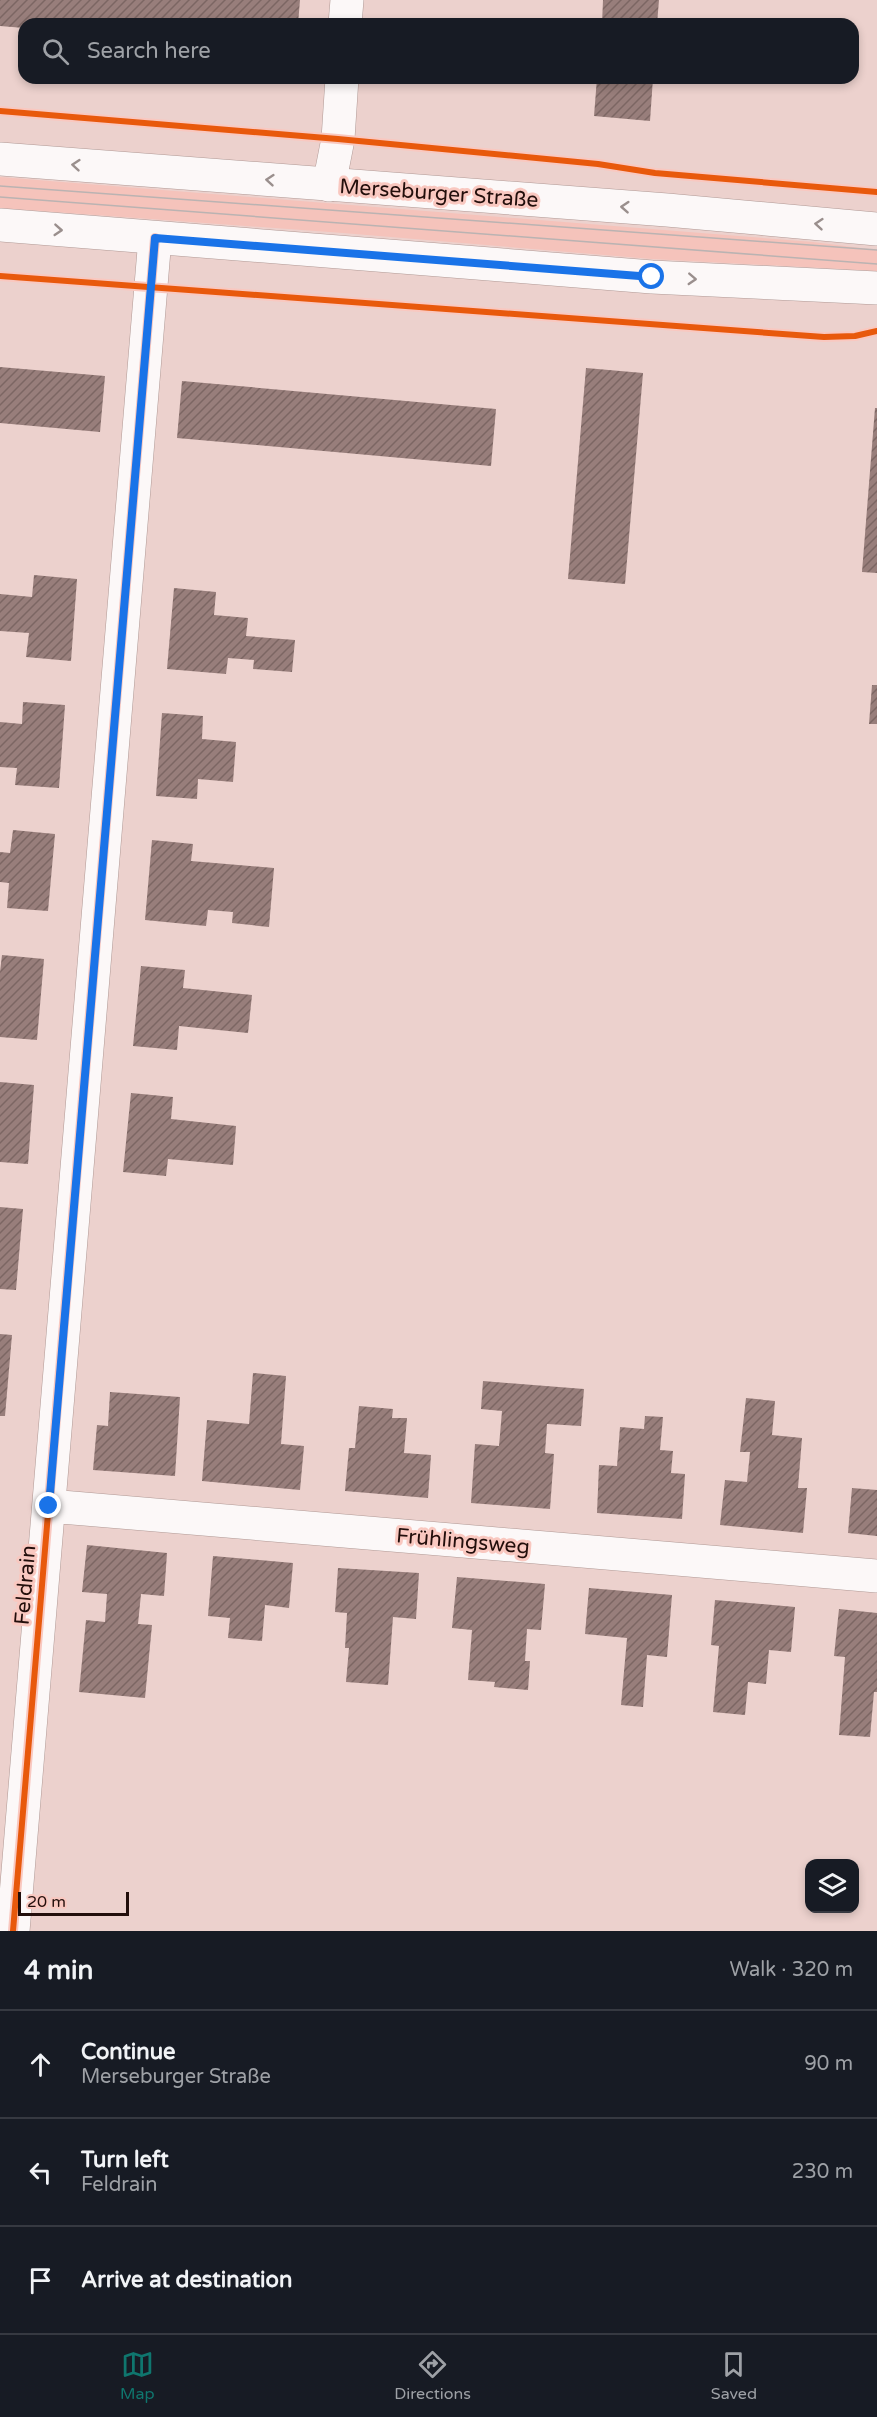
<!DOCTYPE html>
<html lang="en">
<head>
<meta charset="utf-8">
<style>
  body { margin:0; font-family:"Varela Round",sans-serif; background:#20242c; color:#f1f3f6 }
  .controls { position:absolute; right:18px; bottom:18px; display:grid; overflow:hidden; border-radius:12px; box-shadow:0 3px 9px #0003 }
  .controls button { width:54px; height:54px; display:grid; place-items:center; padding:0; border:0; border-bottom:2px solid #363941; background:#171b24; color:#f1f3f6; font:30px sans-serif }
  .scale { position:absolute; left:18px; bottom:15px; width:111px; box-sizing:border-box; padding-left:6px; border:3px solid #220e0b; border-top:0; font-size:16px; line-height:21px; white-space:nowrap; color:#220e0b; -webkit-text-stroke:4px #f9c8c0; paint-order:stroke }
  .stop { position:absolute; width:18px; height:18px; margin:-14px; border:4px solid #1a73e8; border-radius:50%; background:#fff }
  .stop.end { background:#1a73e8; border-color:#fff; box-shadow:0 2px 6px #0008 }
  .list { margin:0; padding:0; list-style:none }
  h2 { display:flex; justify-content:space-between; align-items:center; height:78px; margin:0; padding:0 24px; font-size:26px }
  h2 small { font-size:20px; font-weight:400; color:#9ea1a6 }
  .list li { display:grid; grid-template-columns:39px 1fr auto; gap:18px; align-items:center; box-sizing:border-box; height:108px; padding:0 24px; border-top:2px solid #363941 }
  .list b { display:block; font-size:22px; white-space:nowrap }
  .list p { margin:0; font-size:20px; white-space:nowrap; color:#9ea1a6 }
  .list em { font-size:20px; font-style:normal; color:#9ea1a6 }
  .icon { flex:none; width:33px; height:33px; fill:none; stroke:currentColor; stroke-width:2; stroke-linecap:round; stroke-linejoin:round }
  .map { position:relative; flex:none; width:877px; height:1931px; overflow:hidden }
  .search { position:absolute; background:#171b24; box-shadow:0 3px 9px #0003; left:18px; right:18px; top:18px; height:66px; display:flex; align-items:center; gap:15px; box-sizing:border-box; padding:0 21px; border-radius:18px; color:#9ea1a6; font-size:22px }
  .sheet { height:402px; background:#171b24 }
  nav { display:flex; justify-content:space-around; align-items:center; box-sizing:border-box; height:84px; border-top:2px solid #363941; background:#171b24; font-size:16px; color:#9ea1a6 }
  nav a { display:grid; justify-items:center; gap:3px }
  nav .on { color:#0f766e }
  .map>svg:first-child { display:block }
  .built { fill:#f5c3bb }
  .building { fill:url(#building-hatch) }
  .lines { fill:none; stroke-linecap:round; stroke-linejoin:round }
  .minor-casing { stroke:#b09995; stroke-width:34 }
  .major-casing { stroke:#b09995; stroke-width:34 }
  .minor { stroke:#fcf8f8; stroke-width:33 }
  .major { stroke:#fcf8f8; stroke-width:33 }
  .tram { stroke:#bab3b2; stroke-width:1.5 }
  .cycleway-casing { stroke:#f9c8c0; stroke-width:10 }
  .cycleway { stroke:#e8590c; stroke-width:6 }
  .oneway { stroke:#9a8f8d }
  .route { stroke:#1a73e8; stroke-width:8 }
  .labels { text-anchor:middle; stroke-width:6; stroke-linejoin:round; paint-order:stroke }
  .street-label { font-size:21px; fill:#220e0b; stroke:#f9c8c0 }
</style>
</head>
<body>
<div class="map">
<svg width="877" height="1931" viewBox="0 0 877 1931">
  <defs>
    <pattern id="building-hatch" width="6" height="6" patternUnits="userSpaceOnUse" patternTransform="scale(1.5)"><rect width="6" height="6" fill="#987e7b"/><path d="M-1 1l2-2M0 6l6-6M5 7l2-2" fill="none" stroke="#7c6663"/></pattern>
  </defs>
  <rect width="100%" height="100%" fill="#ecd1cd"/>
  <path class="built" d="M 0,177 L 813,242 L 877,250 L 877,271 L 652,259 L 343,233 L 0,208 Z"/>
  <path class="building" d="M 0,0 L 300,0 L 298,24 L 24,24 L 24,28 L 0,26 Z
    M 603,0 L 659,0 L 657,24 L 602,24 Z
    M 597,78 L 653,78 L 650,121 L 594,116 Z
    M 0,367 L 105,376 L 100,432 L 0,423 Z
    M 586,368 L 643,373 L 625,584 L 568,579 Z
    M 182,381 L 496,409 L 491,466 L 177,438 Z
    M 875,408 L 877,408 L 877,573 L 862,572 Z
    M 34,575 L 77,579 L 71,661 L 26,657 L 29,633 L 0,631 L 0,594 L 32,597 Z
    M 174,588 L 216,592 L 214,615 L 248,618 L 246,636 L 295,640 L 292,672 L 253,669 L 254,660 L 228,658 L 226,674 L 167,669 Z
    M 872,685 L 877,685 L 877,724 L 869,724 Z
    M 23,702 L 65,705 L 59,788 L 15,785 L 17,768 L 0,767 L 0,722 L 22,724 Z
    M 162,713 L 203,716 L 202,739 L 236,742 L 233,782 L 198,779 L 197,799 L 156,796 Z
    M 13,830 L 55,834 L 48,911 L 7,908 L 9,883 L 0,882 L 0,852 L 10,853 Z
    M 152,840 L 193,844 L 191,861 L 274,868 L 269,927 L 232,923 L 233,912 L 208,910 L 206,926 L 145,920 Z
    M 2,955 L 44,959 L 37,1040 L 0,1037 L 0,972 Z
    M 141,966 L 185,970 L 183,988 L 252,995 L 248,1033 L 179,1026 L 177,1050 L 133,1046 Z
    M 0,1082 L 34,1085 L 28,1164 L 0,1162 Z
    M 131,1093 L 173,1097 L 171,1119 L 236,1126 L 233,1165 L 168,1159 L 166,1176 L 123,1172 Z
    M 0,1207 L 23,1209 L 16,1290 L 0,1289 Z
    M 0,1334 L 12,1335 L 5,1416 L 0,1416 Z
    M 253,1373 L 286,1376 L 281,1444 L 304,1446 L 300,1490 L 202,1481 L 207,1420 L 249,1424 Z
    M 483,1381 L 584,1389 L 581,1426 L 547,1424 L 545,1453 L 554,1454 L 550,1509 L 471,1503 L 475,1444 L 499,1446 L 502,1411 L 481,1409 Z
    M 110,1392 L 180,1397 L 175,1476 L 93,1470 L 97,1425 L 108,1426 Z
    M 746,1398 L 775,1401 L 772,1435 L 802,1438 L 798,1488 L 807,1488 L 803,1533 L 720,1525 L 725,1480 L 747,1482 L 750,1452 L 740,1452 Z
    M 359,1406 L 393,1409 L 392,1418 L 407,1418 L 404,1453 L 431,1455 L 428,1498 L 345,1491 L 349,1448 L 355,1448 Z
    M 645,1416 L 663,1417 L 660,1450 L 673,1451 L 671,1473 L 685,1474 L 682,1519 L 597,1513 L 599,1465 L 617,1466 L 620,1427 L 644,1429 Z
    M 852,1488 L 877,1490 L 877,1536 L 848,1533 Z
    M 87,1545 L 167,1553 L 164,1596 L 141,1594 L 138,1624 L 152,1625 L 145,1698 L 79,1692 L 86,1620 L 105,1622 L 107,1594 L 82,1592 Z
    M 213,1556 L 293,1563 L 289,1608 L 265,1605 L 262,1641 L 228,1638 L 230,1618 L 208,1616 Z
    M 338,1568 L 419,1573 L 416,1619 L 393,1617 L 388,1685 L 346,1682 L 349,1648 L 345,1648 L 347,1613 L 335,1612 Z
    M 457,1577 L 545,1584 L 541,1630 L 527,1629 L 525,1661 L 530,1661 L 528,1690 L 494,1687 L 495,1682 L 468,1680 L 472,1630 L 452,1628 Z
    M 589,1588 L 672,1595 L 667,1657 L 647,1655 L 643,1707 L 621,1705 L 627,1638 L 585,1634 Z
    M 715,1600 L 795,1607 L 791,1652 L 769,1650 L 766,1684 L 748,1682 L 745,1715 L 713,1712 L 719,1646 L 711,1645 Z
    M 839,1609 L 877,1613 L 877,1692 L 874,1692 L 870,1737 L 839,1735 L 845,1657 L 834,1656 Z"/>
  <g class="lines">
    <g class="minor-casing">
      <path id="minor" d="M 345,24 L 347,0
        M 329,185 L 338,139 L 342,78
        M 49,1506 L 877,1576
        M 13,1931 L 155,238"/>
    </g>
    <g class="major-casing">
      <path id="major" d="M 0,159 L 667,210 L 877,229
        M 0,225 L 652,277 L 877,288"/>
    </g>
    <use href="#minor" class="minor"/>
    <use href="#major" class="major"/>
    <path class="tram" d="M 0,186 L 877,250
      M 0,197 L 877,264"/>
    <g class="cycleway-casing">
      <path id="cycleway" d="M 0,111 L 338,139 L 598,164 L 655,173 L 877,192
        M 0,276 L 824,337 L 855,336 L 877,331
        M 13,1931 L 155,238"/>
    </g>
    <use href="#cycleway" class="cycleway"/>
  </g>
  <defs><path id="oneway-chevron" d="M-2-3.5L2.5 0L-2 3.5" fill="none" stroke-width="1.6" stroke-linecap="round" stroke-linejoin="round" transform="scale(1.5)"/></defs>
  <g class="oneway">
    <use href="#oneway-chevron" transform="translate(76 165) rotate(-175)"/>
    <use href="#oneway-chevron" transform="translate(270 180) rotate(-175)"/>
    <use href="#oneway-chevron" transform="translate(625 207) rotate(-176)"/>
    <use href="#oneway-chevron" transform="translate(819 224) rotate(-175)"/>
    <use href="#oneway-chevron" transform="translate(58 230) rotate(4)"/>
    <use href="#oneway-chevron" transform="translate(692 279) rotate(3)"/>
  </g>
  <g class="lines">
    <path class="route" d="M 49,1506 L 155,238 L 652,277"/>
  </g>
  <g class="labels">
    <g class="street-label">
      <text transform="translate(439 193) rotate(4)" y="7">Merseburger Straße</text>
      <text transform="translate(463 1541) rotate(5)" y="7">Frühlingsweg</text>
      <text transform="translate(25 1585) rotate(-85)" y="7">Feldrain</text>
    </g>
  </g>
</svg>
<div class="controls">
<button><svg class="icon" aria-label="layers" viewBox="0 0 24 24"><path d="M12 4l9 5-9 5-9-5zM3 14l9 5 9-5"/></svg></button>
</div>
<div class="scale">20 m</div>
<div class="stop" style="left:652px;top:277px"></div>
<div class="stop end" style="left:49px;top:1506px"></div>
<div class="search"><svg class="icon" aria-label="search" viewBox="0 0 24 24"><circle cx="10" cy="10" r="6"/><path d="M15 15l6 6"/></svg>Search here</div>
</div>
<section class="sheet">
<h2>4 min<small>Walk · 320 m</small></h2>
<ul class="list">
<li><svg class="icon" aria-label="ahead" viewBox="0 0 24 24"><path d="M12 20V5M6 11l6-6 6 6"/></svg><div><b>Continue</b><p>Merseburger Straße</p></div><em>90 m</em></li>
<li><svg class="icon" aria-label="left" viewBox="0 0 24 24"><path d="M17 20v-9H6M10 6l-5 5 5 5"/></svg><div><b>Turn left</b><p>Feldrain</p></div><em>230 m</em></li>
<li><svg class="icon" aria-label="arrive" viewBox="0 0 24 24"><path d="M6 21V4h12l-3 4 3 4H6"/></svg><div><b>Arrive at destination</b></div></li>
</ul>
</section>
<nav>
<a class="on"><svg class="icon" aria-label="map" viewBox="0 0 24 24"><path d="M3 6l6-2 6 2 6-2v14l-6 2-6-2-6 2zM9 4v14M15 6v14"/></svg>Map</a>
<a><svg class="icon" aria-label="directions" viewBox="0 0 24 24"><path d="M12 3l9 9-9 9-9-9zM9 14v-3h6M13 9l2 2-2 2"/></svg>Directions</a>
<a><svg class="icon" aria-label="saved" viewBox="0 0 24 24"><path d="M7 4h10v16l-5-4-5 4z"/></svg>Saved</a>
</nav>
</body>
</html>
